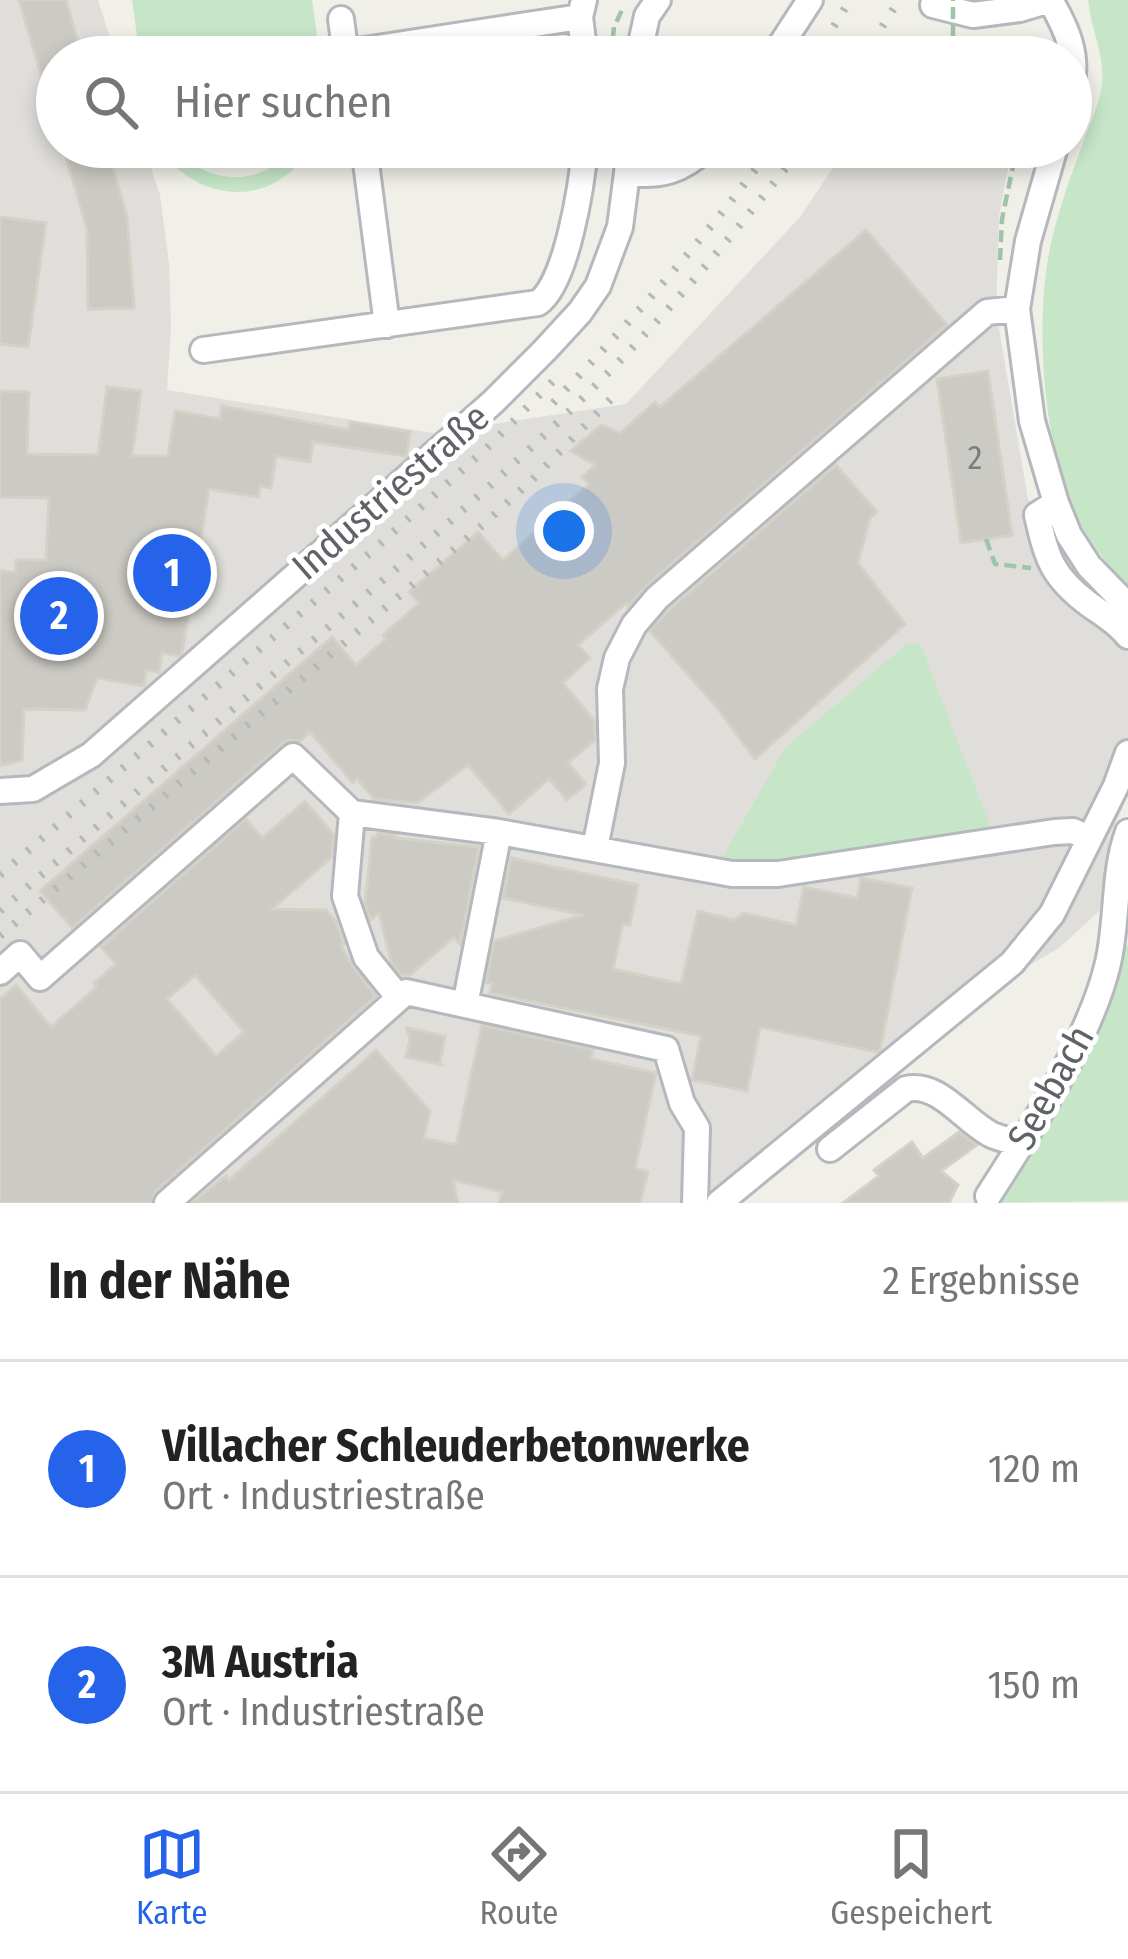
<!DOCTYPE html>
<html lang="de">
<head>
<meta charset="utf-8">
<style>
  body { margin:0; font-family:"Fira Sans Condensed",sans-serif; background:#f6f6f6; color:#222 }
  .you { position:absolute; left:564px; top:531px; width:42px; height:42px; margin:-30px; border:9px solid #fff; border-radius:50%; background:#1a73e8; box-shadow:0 0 0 18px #1a73e833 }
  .badge { display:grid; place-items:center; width:78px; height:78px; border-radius:50%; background:#2563eb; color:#fff; font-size:39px; font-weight:700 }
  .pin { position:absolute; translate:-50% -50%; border:6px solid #fff; box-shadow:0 3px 12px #0006 }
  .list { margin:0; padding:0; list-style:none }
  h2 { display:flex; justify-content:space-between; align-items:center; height:156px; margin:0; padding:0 48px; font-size:51px }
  h2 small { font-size:39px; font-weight:400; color:#767676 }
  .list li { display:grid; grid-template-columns:78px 1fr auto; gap:36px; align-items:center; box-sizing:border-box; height:216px; padding:0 48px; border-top:3px solid #e0e0e0 }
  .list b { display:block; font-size:45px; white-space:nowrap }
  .list p { margin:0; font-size:39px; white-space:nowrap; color:#767676 }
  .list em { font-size:39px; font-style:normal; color:#767676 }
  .icon { flex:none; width:66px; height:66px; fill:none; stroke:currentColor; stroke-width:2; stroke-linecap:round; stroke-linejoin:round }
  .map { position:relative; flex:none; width:1128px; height:1203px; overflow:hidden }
  .search { position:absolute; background:#fff; box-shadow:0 6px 18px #0003; left:36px; right:36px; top:36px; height:132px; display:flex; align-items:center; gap:30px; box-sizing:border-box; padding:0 42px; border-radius:66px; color:#767676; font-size:45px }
  .sheet { height:588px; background:#fff }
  nav { display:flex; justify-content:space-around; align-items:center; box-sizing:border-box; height:168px; border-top:3px solid #e0e0e0; background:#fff; font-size:33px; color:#767676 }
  nav a { display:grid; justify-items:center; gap:6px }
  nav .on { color:#2563eb }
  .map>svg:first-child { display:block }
  .industrial { fill:#dfdeda }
  .green { fill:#c6e6c7 }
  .building { fill:#cccac4; stroke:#d5d1c7; stroke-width:3; fill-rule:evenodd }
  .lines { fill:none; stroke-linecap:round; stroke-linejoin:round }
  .minor-casing { stroke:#b5b8bc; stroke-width:30 }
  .path { stroke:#9ec4aa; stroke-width:4.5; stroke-dasharray:12 6; stroke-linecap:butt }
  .minor { stroke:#fff; stroke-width:24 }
  .rail { stroke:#b6b7b7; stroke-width:8; stroke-dasharray:3 15; stroke-linecap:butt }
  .path-bridge { stroke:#9ec4aa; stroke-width:4.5; stroke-dasharray:12 6; stroke-linecap:butt }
  .labels { text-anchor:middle; stroke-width:10; stroke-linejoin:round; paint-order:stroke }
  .number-label { font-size:33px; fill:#7a7d7e }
  .street-label { font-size:39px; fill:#5f6367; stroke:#fff }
</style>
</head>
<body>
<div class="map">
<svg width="1128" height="1203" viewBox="0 0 1128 1203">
  <rect width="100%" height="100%" fill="#f0efe8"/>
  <path class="industrial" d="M 0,0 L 98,0 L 116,57 L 57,57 L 57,147 L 144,147 L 160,195 L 169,263 L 171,326 L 167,390 L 433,433 L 626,404 L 800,217 L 847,147 L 1012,147 L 999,216 L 996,311 L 1028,499 L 1064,545 L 1071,570 L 1128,622 L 1128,796 L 1109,837 L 1108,903 L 1059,948 L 999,983 L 733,1203 L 0,1203 Z"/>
  <path class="green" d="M 132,0 L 312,0 L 320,57 L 140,57 Z
    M 1088,0 L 1128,0 L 1128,586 C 1104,562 1083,534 1071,503 C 1042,432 1034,314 1052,239 C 1060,206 1071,175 1083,143 C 1089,126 1098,108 1101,90 C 1107,58 1091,31 1088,0 Z
    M 158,147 L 174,147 C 207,186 262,188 294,147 L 311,147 C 273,210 198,204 158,147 Z
    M 920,643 L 992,831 L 769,865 L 742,865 L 721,860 L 785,748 L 907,644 Z
    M 1119,938 L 1128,946 L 1128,1201 L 978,1203 L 1039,1124 Z"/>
  <path class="building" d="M 19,0 L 66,0 L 82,57 L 57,57 L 57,112 L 52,112 Z
    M 63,147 L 107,147 L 127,217 L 134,308 L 88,309 L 87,229 Z
    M 0,217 L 46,223 L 28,347 L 0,344 Z
    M 866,230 L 947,325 L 646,586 L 628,606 L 626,603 L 578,645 L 590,658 L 563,683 L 594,720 L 595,740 L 568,763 L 586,784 L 567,800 L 549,779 L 509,814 L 468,765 L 417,803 L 374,799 L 357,779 L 353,783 L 310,732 L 300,741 L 290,740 L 282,744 L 72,928 L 40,891 L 332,637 L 356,665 L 386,639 L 383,635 L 419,603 L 409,592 L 478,532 L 503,560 L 589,484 L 582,477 L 595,465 L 571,451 L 601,425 L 620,433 L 655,402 L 660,407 Z
    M 988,371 L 1012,535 L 961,543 L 937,379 Z
    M 107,387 L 141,391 L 132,456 L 168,456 L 175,411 L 220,419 L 222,406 L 349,430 L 350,422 L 410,432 L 406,456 L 313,442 L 310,462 L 276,456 L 271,488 L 260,486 L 258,497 L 209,489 L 182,653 L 179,656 L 162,653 L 159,672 L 146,670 L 144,686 L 97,678 L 85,710 L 24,709 L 22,760 L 0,766 L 0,571 L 16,572 L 16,560 L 46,560 L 49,498 L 0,497 L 0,391 L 29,392 L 27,454 L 98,455 Z
    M 836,465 L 877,512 L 870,518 L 858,563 L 905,624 L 755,759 L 718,709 L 650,631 L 669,610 Z
    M 305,801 L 334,835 L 332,857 L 272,909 L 326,910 L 336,922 L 344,944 L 341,946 L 353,967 L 376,996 L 156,1191 L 151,1203 L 0,1203 L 0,999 L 16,985 L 51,1027 L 97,987 L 94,983 L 116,964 L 101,947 L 246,819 L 262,838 ZM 195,975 L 244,1032 L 216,1056 L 167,999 Z
    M 378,833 L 396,835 L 395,838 L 479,847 L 460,944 L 454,937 L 410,975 L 401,975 L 391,962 L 379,913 L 371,920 L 365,904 L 372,837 L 377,837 Z
    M 511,858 L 638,885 L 630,925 L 623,924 L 613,969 L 681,984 L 698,911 L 735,920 L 743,913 L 796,925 L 804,887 L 857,898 L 861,878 L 912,888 L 880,1050 L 877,1052 L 760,1027 L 747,1091 L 692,1080 L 701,1036 L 490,993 L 492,983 L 486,983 L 494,941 L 583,915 L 503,898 Z
    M 482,1025 L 593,1050 L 591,1059 L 656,1073 L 635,1168 L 648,1172 L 640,1203 L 499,1203 L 502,1192 L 453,1180 L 458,1203 L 192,1203 L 226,1176 L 229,1180 L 376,1050 L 430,1111 L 424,1138 L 456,1145 Z
    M 407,1028 L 445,1036 L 440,1062 L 442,1065 L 406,1057 L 410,1039 Z
    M 959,1132 L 977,1145 L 941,1171 L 958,1185 L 949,1203 L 843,1203 L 879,1176 L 874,1170 L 912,1142 L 923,1158 Z"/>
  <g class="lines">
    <g class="minor-casing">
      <path id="minor" d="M 584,0 L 580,17 L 585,57
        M 1050,0 C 1066,27 1079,55 1071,88
        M 933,5 L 973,15 L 1020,9 L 1050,0
        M 341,19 L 344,41 L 351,52
        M 352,57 L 351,52 L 580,17
        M 638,57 L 647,16 L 658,0
        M 773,57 L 810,0
        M 364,147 L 387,325
        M 1055,147 L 1028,241 L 1017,309 L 1032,421 L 1056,503 L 1069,535 L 1089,566 L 1128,606
        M 627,173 L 629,147
        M 203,350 L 538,303 C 567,283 582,183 585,147
        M 1056,503 L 1037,515 C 1047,559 1052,577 1090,605 C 1104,615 1118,623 1128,636
        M 0,791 L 33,789 L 91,755 L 493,402 L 545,350 L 580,312 L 598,286 L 620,227 L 627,173 C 662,177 681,171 708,147
        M 352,813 L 345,896 L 366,957 L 399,998
        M 595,848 L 612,763 L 610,689 L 617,658 L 634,625 L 657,598 L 987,312 L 1017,309
        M 0,972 L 20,954 L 40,978 L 293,756 L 352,813 L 499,832 L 732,874 L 778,874 L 1054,832 L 1073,831 L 1089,838
        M 465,1005 L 499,832
        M 830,1149 L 906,1089 C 939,1081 965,1122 992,1135 C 1001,1139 1012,1141 1021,1144
        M 988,1196 C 1030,1131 1091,1037 1108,963 C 1118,920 1113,873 1128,832
        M 167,1203 L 406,992 L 666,1049 L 682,1103 L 697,1128 L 695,1203
        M 719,1203 L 1012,963 L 1052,914 L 1116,786 L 1128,753"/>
    </g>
    <path class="path" d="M 953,37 L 957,54 L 961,57
      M 611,57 L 614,27 L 622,10
      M 1000,260 L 1002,219 L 1017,147
      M 986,539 L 995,564 L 1031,568"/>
    <use href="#minor" class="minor"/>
    <path class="rail" d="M 815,57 L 850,0
      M 863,57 L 899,0
      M 553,403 C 632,320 704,240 772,147
      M 0,875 L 371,552 L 490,445 L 559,375
      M 0,911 C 103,821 206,732 310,643 C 409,558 508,473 600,381 C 673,308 738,229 802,147
      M 0,936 L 485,523 L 532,480 L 611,399"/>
    <path class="path-bridge" d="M 953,37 L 953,0"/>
  </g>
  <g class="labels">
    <g class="number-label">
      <text x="975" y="469">2</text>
    </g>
    <g class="street-label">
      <text transform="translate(390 491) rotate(-41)" y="14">Industriestraße</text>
      <text transform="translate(1050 1087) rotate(-61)" y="14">Seebach</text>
    </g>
  </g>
</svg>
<div class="you"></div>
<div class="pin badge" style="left:172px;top:573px">1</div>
<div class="pin badge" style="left:59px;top:616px">2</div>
<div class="search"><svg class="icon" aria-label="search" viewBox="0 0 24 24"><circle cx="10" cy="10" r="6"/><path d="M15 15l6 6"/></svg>Hier suchen</div>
</div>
<section class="sheet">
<h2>In der Nähe<small>2 Ergebnisse</small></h2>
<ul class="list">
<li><span class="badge">1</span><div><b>Villacher Schleuderbetonwerke</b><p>Ort · Industriestraße</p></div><em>120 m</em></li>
<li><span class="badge">2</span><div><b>3M Austria</b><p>Ort · Industriestraße</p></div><em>150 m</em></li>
</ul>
</section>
<nav>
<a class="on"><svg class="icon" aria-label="map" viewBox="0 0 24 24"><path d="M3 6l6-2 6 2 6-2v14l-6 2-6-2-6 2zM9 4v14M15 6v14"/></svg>Karte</a>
<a><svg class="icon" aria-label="directions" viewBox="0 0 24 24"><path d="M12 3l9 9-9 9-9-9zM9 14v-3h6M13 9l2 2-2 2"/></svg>Route</a>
<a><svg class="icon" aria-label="saved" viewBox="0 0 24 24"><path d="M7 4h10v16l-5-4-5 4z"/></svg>Gespeichert</a>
</nav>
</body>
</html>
